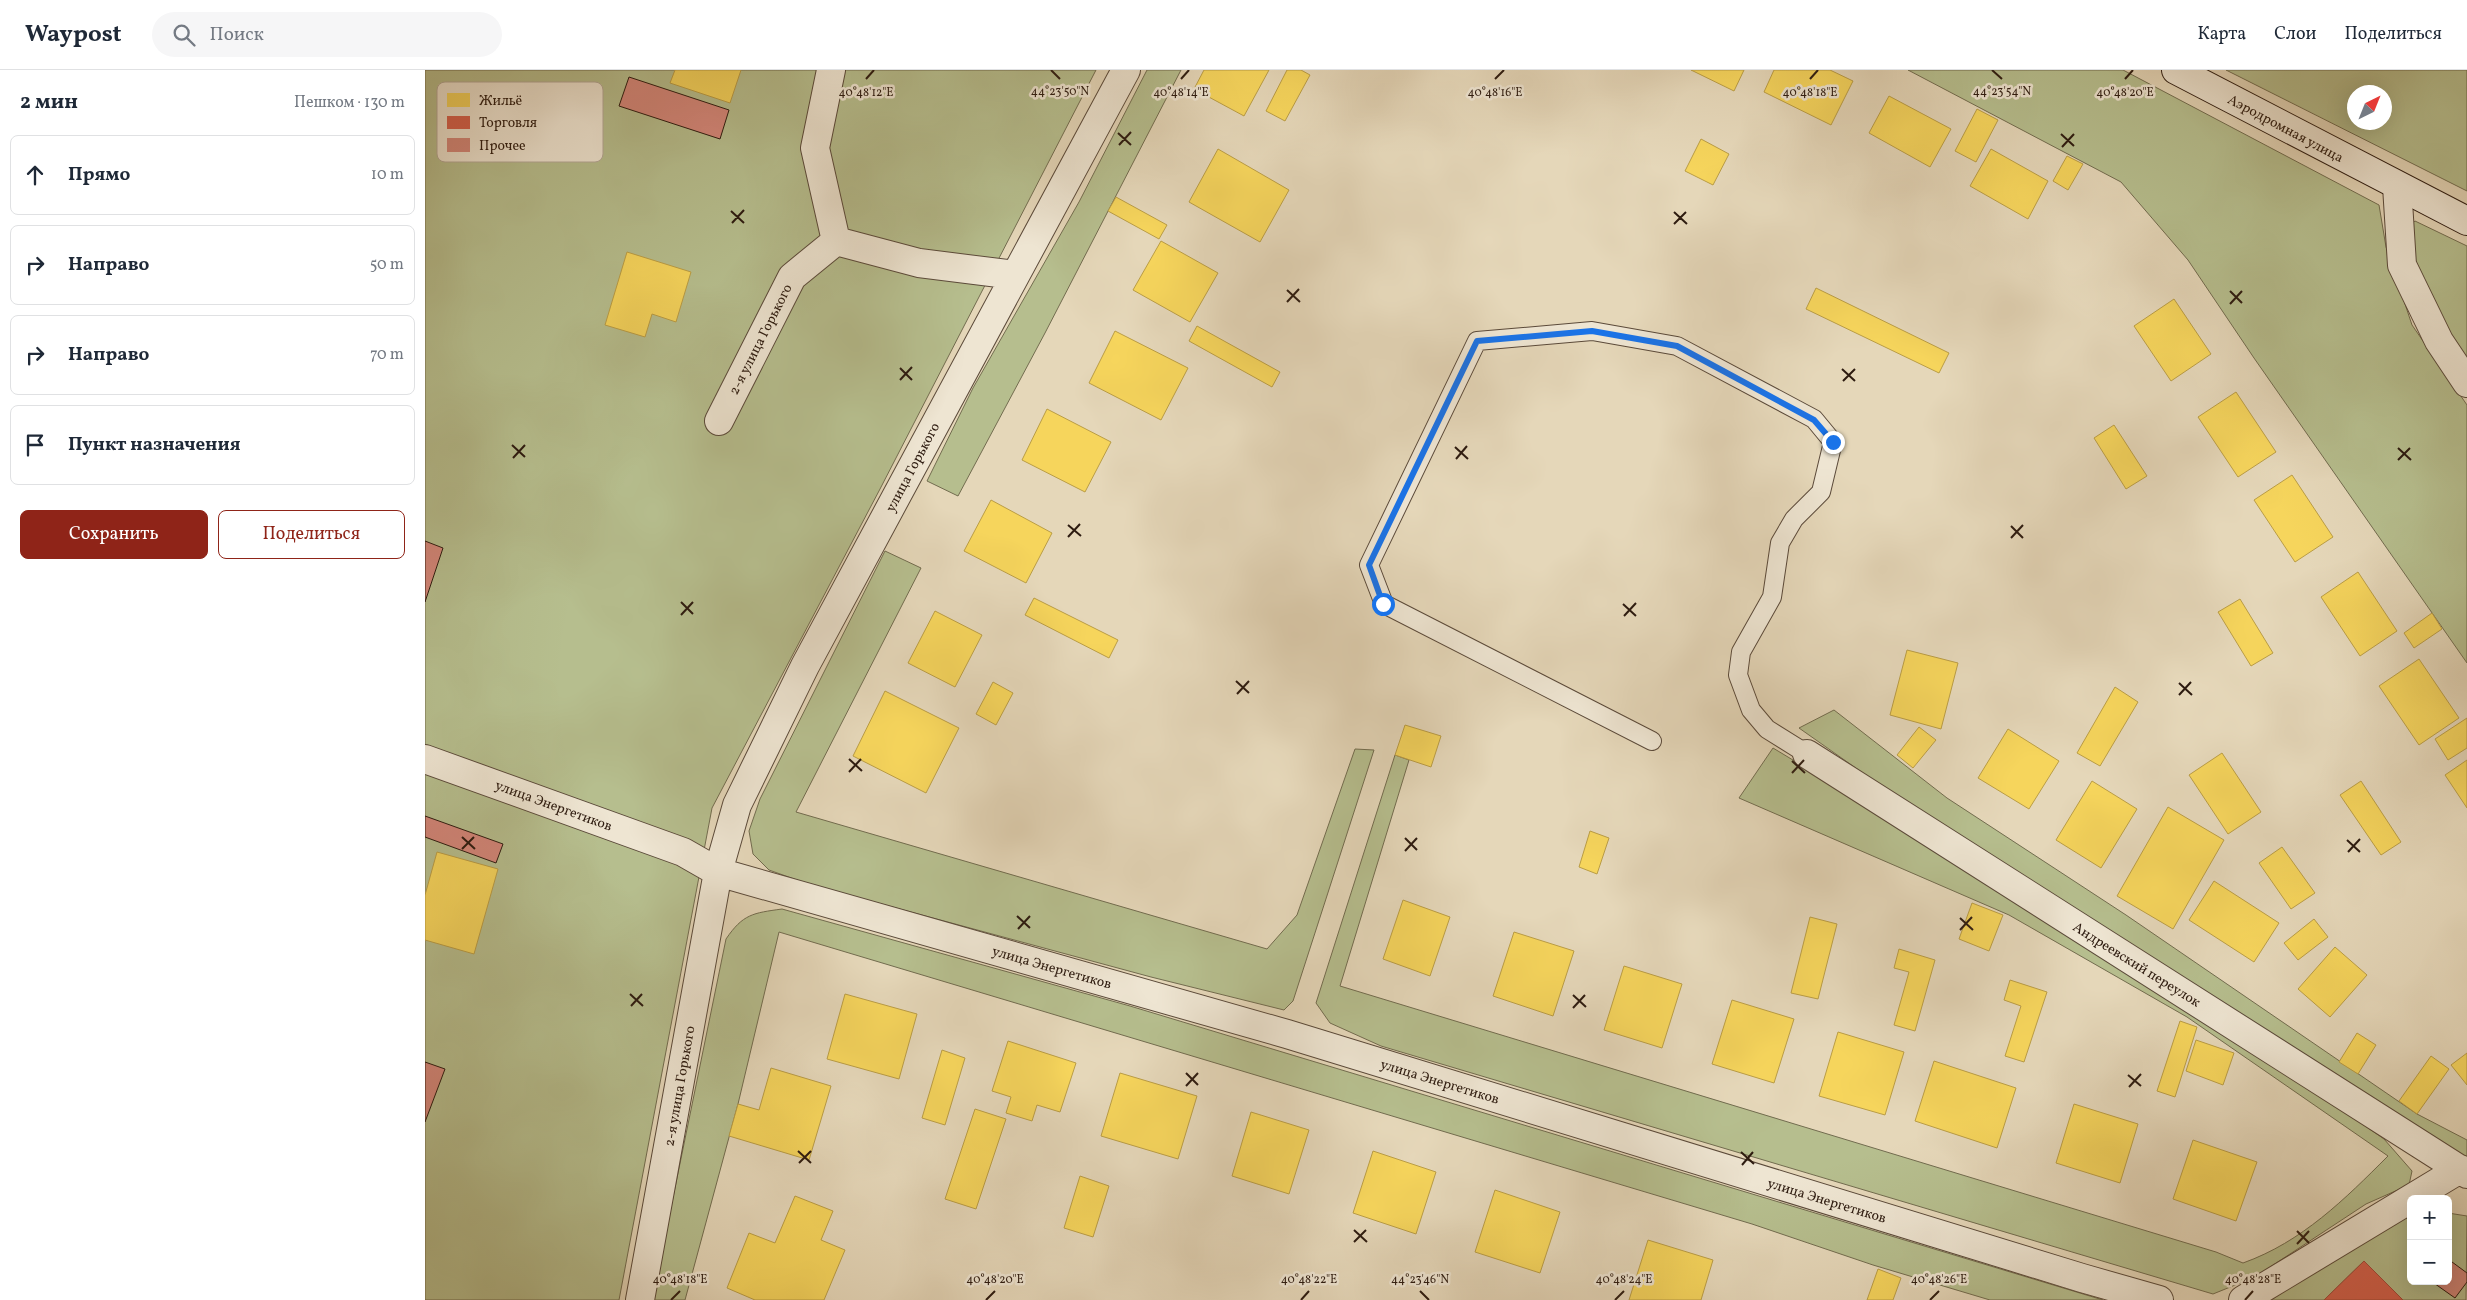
<!DOCTYPE html>
<html lang="ru">
<head>
<meta charset="utf-8">
<style>
  body { margin:0; font-family:Vollkorn,serif; background:#f6f6f7; color:#1f2937 }
  .controls { position:absolute; right:15px; bottom:15px; display:grid; overflow:hidden; border-radius:8px; box-shadow:0 5px 20px #0002 }
  .controls button { width:45px; height:45px; display:grid; place-items:center; padding:0; border:0; border-bottom:1px solid #e0e1e3; background:#fff; color:#1f2937; font:25px sans-serif }
  .compass { position:absolute; left:1922px; top:15px; width:45px; height:45px; border-radius:50%; background:#fff; box-shadow:0 5px 20px #0002; rotate:43deg }
  .stop { position:absolute; width:15px; height:15px; margin:-11px; border:4px solid #1a73e8; border-radius:50%; background:#fff }
  .stop.end { background:#1a73e8; border-color:#fff; box-shadow:0 1px 5px #0008 }
  .list { margin:0; padding:0; list-style:none }
  h2 { display:flex; justify-content:space-between; align-items:center; height:65px; margin:0; padding:0 20px; font-size:21px }
  h2 small { font-size:16px; font-weight:400; color:#747a83 }
  .list li { display:grid; grid-template-columns:32px 1fr auto; gap:15px; align-items:center; box-sizing:border-box; height:80px; margin:0 10px 10px; padding:0 10px; border:1px solid #e0e1e3; border-radius:8px }
  .list b { display:block; font-size:19px; white-space:nowrap }
  .list em { font-size:16px; font-style:normal; color:#747a83 }
  .actions { display:flex; gap:10px; padding:15px 20px }
  .actions a { flex:1; padding:11px 0; border:1px solid #8f2418; border-radius:8px; text-align:center; font-size:18px; color:#8f2418 }
  .actions .main { background:#8f2418; color:#fff }
  .icon { flex:none; width:28px; height:28px; fill:none; stroke:currentColor; stroke-width:2; stroke-linecap:round; stroke-linejoin:round }
  .map { position:relative; flex:none; width:2042px; height:1230px; overflow:hidden }
  header { display:flex; align-items:center; gap:30px; box-sizing:border-box; height:70px; padding:0 25px; background:#fff; border-bottom:1px solid #e0e1e3 }
  header strong { font-size:24px }
  nav { display:flex; gap:28px; margin-inline-start:auto; font-size:18px }
  .search { width:350px; height:45px; background:#f6f6f7; display:flex; align-items:center; gap:12px; box-sizing:border-box; padding:0 18px; border-radius:28px; color:#747a83; font-size:19px }
  main { display:flex }
  aside { flex:1; background:#fff }
  .map>svg:first-child { display:block }
  .green { fill:#b6be8e; stroke:#726c4f; fill-rule:evenodd }
  .homes { fill:#f6d55c; stroke:#ba9d45 }
  .shops { fill:#d6604d; stroke:#a34b3b }
  .building { fill:#d4877b; stroke:#2d1b10 }
  .lines { fill:none; stroke-linecap:round; stroke-linejoin:round }
  .lane-casing { stroke:#5b4a3a; stroke-width:20 }
  .street-casing { stroke:#5b4a3a; stroke-width:30 }
  .secondary-casing { stroke:#2d1b10; stroke-width:30 }
  .lane { stroke:#eee5d2; stroke-width:18 }
  .street { stroke:#eee5d2; stroke-width:28 }
  .secondary { stroke:#eee5d2; stroke-width:28 }
  .route { stroke:#1a73e8; stroke-width:6 }
  .ticks { fill:none; stroke:#2d1b10; stroke-width:2 }
  .labels { text-anchor:middle; stroke-width:5; stroke-linejoin:round; paint-order:stroke }
  .street-label { font-size:14px; fill:#2d1b10; stroke:#eee5d2 }
  .key { fill:#eee5d2; stroke:#b4a898; stroke-width:1 }
  .key-label { font-size:14px; fill:#2d1b10 }
  .ticks-label { font-size:12px; text-anchor:middle; fill:#2d1b10; stroke:#eee5d2; stroke-width:5; stroke-linejoin:round; paint-order:stroke }
</style>
</head>
<body>
<header>
<strong>Waypost</strong>
<div class="search"><svg class="icon" aria-label="search" viewBox="0 0 24 24"><circle cx="10" cy="10" r="6"/><path d="M15 15l6 6"/></svg>Поиск</div>
<nav><a>Карта</a><a>Слои</a><a>Поделиться</a></nav>
</header>
<main>
<aside>
<h2>2 мин<small>Пешком · 130 m</small></h2>
<ul class="list">
<li><svg class="icon" aria-label="ahead" viewBox="0 0 24 24"><path d="M12 20V5M6 11l6-6 6 6"/></svg><div><b>Прямо</b></div><em>10 m</em></li>
<li><svg class="icon" aria-label="right" viewBox="0 0 24 24"><path d="M7 20v-9h11M14 6l5 5-5 5"/></svg><div><b>Направо</b></div><em>50 m</em></li>
<li><svg class="icon" aria-label="right" viewBox="0 0 24 24"><path d="M7 20v-9h11M14 6l5 5-5 5"/></svg><div><b>Направо</b></div><em>70 m</em></li>
<li><svg class="icon" aria-label="arrive" viewBox="0 0 24 24"><path d="M6 21V4h12l-3 4 3 4H6"/></svg><div><b>Пункт назначения</b></div></li>
</ul>
<div class="actions"><a class="main">Сохранить</a><a>Поделиться</a></div>
</aside>
<div class="map">
<svg width="2042" height="1230" viewBox="0 0 2042 1230">
  <rect width="100%" height="100%" fill="#e5d7b9"/>
  <filter id="stains"><feTurbulence type="fractalNoise" baseFrequency=".004" numOctaves="4"/><feColorMatrix values="0 0 0 0 .2 0 0 0 0 .09 0 0 0 0 .02 0 0 0 .5 -.17"/></filter>
  <radialGradient id="worn" r=".72"><stop offset=".6" stop-color="#630" stop-opacity="0"/><stop offset="1" stop-color="#630" stop-opacity=".3"/></radialGradient>
  <path class="green" d="M 0,0 L 671,0 L 455,419 L 287,738 L 194,1230 L 0,1230 Z
    M 722,0 L 756,0 L 620,263 L 533,426 L 502,411 L 548,318 L 654,132 Z
    M 1483,0 L 1698,0 L 1954,135 L 1961,177 L 1987,255 L 2042,335 L 2042,593 L 1829,288 L 1763,190 L 1696,112 Z
    M 1801,0 L 2042,0 L 2042,121 ZM 1930,22 L 1960,22 L 1960,52 L 1930,52 Z
    M 1990,151 L 2042,176 L 2042,297 L 1993,207 L 1980,159 Z
    M 460,481 L 496,498 L 371,742 L 842,879 L 872,845 L 930,679 L 949,680 L 868,931 L 859,940 L 726,907 L 386,815 L 344,800 L 328,784 L 324,761 L 335,729 Z
    M 1409,640 L 1522,728 L 1701,845 L 1992,1044 L 2042,1070 L 2042,1094 L 1496,744 L 1374,658 Z
    M 1348,678 L 1529,787 L 1835,983 L 1959,1069 L 1987,1101 L 1984,1115 L 1941,1134 L 1830,1207 L 1788,1224 L 956,976 L 905,953 L 891,933 L 970,685 L 984,690 L 915,916 L 1791,1182 L 1818,1193 C 1877,1172 1920,1129 1963,1086 L 1762,947 L 1584,845 L 1314,728 Z
    M 357,839 L 705,936 L 1678,1230 L 1565,1230 L 1448,1195 L 1327,1154 L 354,862 L 313,1034 L 260,1230 L 227,1230 L 301,869 C 318,844 328,843 357,839 Z
    M 2023,1143 L 2042,1146 L 2041,1230 L 1978,1230 L 1939,1191 L 1899,1230 L 1846,1230 L 1962,1153 L 1986,1147 L 1986,1211 L 2023,1211 Z"/>
  <path class="homes" d="M 250,0 L 316,0 L 305,33 L 245,13 Z
    M 779,0 L 844,0 L 819,46 L 769,19 Z
    M 862,0 L 876,0 L 885,5 L 860,51 L 841,41 Z
    M 1266,0 L 1319,0 L 1309,21 Z
    M 1349,0 L 1405,0 L 1428,11 L 1406,55 L 1339,22 Z
    M 1464,26 L 1526,59 L 1505,97 L 1444,63 Z
    M 1552,39 L 1573,50 L 1551,92 L 1530,81 Z
    M 1276,69 L 1304,84 L 1288,115 L 1260,101 Z
    M 793,79 L 864,120 L 835,172 L 764,132 Z
    M 1566,79 L 1623,111 L 1603,149 L 1545,116 Z
    M 1642,86 L 1658,94 L 1643,120 L 1628,111 Z
    M 691,127 L 742,155 L 734,169 L 683,141 Z
    M 736,171 L 793,203 L 765,252 L 708,220 Z
    M 202,182 L 266,202 L 251,252 L 227,244 L 220,267 L 180,255 Z
    M 1391,218 L 1524,283 L 1514,303 L 1381,239 Z
    M 1749,229 L 1786,284 L 1746,311 L 1709,256 Z
    M 772,256 L 855,302 L 847,317 L 764,271 Z
    M 690,261 L 763,298 L 736,350 L 664,313 Z
    M 1811,322 L 1851,382 L 1813,407 L 1773,347 Z
    M 622,339 L 686,372 L 660,422 L 597,390 Z
    M 1689,355 L 1722,406 L 1701,419 L 1669,368 Z
    M 1867,405 L 1908,467 L 1870,492 L 1829,430 Z
    M 566,430 L 627,463 L 601,513 L 539,481 Z
    M 1933,502 L 1972,561 L 1935,586 L 1896,527 Z
    M 609,528 L 693,570 L 684,588 L 600,545 Z
    M 1815,529 L 1848,583 L 1826,596 L 1793,542 Z
    M 510,541 L 557,565 L 530,617 L 483,593 Z
    M 2007,543 L 2017,559 L 1989,578 L 1979,563 Z
    M 1482,580 L 1533,593 L 1516,659 L 1465,645 Z
    M 1994,589 L 2034,648 L 1994,675 L 1954,616 Z
    M 568,612 L 588,623 L 571,655 L 551,644 Z
    M 1690,617 L 1713,632 L 1675,696 L 1652,683 Z
    M 460,621 L 534,658 L 501,723 L 428,686 Z
    M 2042,648 L 2042,678 L 2023,690 L 2010,669 Z
    M 980,655 L 1016,666 L 1006,697 L 970,685 Z
    M 1494,657 L 1511,670 L 1488,698 L 1472,685 Z
    M 1583,659 L 1634,691 L 1604,739 L 1553,708 Z
    M 1797,683 L 1836,742 L 1803,764 L 1764,705 Z
    M 2042,690 L 2042,738 L 2020,705 Z
    M 1667,711 L 1712,739 L 1676,798 L 1631,770 Z
    M 1936,711 L 1976,772 L 1956,785 L 1915,725 Z
    M 1743,737 L 1799,770 L 1748,859 L 1692,826 Z
    M 1165,761 L 1184,768 L 1172,804 L 1154,797 Z
    M 1857,777 L 1890,823 L 1866,839 L 1834,793 Z
    M 12,782 L 73,799 L 49,884 L 0,870 L 0,825 Z
    M 1789,811 L 1854,853 L 1829,892 L 1764,850 Z
    M 978,830 L 1025,847 L 1005,906 L 958,889 Z
    M 1547,833 L 1578,845 L 1564,881 L 1534,869 Z
    M 1385,847 L 1412,854 L 1393,929 L 1366,923 Z
    M 1889,849 L 1903,867 L 1873,890 L 1859,873 Z
    M 1089,862 L 1149,881 L 1128,946 L 1068,926 Z
    M 1910,877 L 1942,905 L 1905,947 L 1873,919 Z
    M 1474,879 L 1510,890 L 1490,961 L 1469,955 L 1484,902 L 1469,898 Z
    M 1199,896 L 1257,914 L 1237,978 L 1179,960 Z
    M 1585,910 L 1622,922 L 1599,992 L 1580,986 L 1596,936 L 1579,930 Z
    M 420,924 L 492,944 L 474,1009 L 402,989 Z
    M 1307,930 L 1369,949 L 1349,1013 L 1287,994 Z
    M 1755,951 L 1772,957 L 1750,1027 L 1732,1021 Z
    M 1413,962 L 1479,982 L 1460,1045 L 1394,1026 Z
    M 1932,963 L 1951,975 L 1933,1004 L 1914,992 Z
    M 1771,970 L 1809,983 L 1798,1015 L 1761,1001 Z
    M 583,971 L 651,993 L 635,1042 L 612,1035 L 607,1051 L 581,1043 L 586,1027 L 567,1021 Z
    M 517,980 L 540,988 L 520,1055 L 497,1048 Z
    M 2042,983 L 2042,1015 L 2026,995 Z
    M 2006,986 L 2024,999 L 1992,1044 L 1974,1031 Z
    M 1509,991 L 1591,1018 L 1572,1078 L 1490,1051 Z
    M 346,998 L 406,1016 L 384,1090 L 304,1066 L 313,1034 L 334,1040 Z
    M 695,1003 L 772,1026 L 753,1089 L 676,1066 Z
    M 1649,1034 L 1713,1054 L 1695,1113 L 1631,1093 Z
    M 550,1039 L 581,1049 L 551,1139 L 520,1129 Z
    M 826,1042 L 884,1060 L 864,1124 L 807,1106 Z
    M 1768,1070 L 1832,1092 L 1811,1151 L 1748,1129 Z
    M 948,1081 L 1011,1102 L 991,1164 L 928,1143 Z
    M 655,1106 L 684,1116 L 668,1167 L 639,1158 Z
    M 1070,1120 L 1135,1142 L 1115,1203 L 1050,1182 Z
    M 370,1126 L 408,1141 L 396,1170 L 420,1180 L 399,1230 L 330,1230 L 302,1218 L 324,1163 L 350,1173 Z
    M 1223,1170 L 1288,1190 L 1276,1230 L 1204,1230 Z
    M 1453,1199 L 1476,1208 L 1468,1230 L 1442,1230 Z"/>
  <path class="shops" d="M 1939,1191 L 1978,1230 L 1899,1230 Z"/>
  <path class="building" d="M 204,7 L 304,40 L 295,69 L 194,36 Z
    M 0,471 L 18,478 L 0,532 Z
    M 0,746 L 78,774 L 71,793 L 0,767 Z
    M 0,992 L 20,999 L 0,1052 Z
    M 2023,1189 L 2042,1203 L 2042,1212 L 2030,1228 L 2006,1211 L 2023,1211 Z"/>
  <g class="lines">
    <g class="lane-casing">
      <path id="lane" d="M 1227,671 L 959,534 L 944,495 L 1052,271 L 1167,261 L 1252,276 L 1389,349 L 1408,372 L 1396,422 L 1369,449 L 1355,473 L 1347,527 L 1316,582 L 1313,605 L 1326,640 L 1342,659 L 1382,684"/>
    </g>
    <g class="street-casing">
      <path id="street" d="M 1972,116 L 1977,195 L 2014,271 L 2042,313
        M 411,171 L 494,193 L 590,205
        M 294,351 L 367,207 L 411,171 L 390,78 L 406,0
        M 1382,684 L 2042,1104
        M 0,689 L 258,782 L 293,802 L 862,964 L 1657,1208 L 1734,1230
        M 215,1230 L 293,802 L 312,735 L 380,596 L 701,0
        M 1818,1230 L 2035,1099"/>
    </g>
    <g class="secondary-casing">
      <path id="secondary" d="M 1751,0 L 2042,151"/>
    </g>
    <use href="#lane" class="lane"/>
    <use href="#street" class="street"/>
    <use href="#secondary" class="secondary"/>
  </g>
  <g class="lines">
    <path class="route" d="M 958,534 L 944,495 L 1052,271 L 1167,261 L 1252,276 L 1389,350 L 1408,372"/>
  </g>
  <path class="ticks" d="M 626,0 L 635,9M 1567,0 L 1577,9M 441,9 L 449,0M 756,9 L 764,0M 1070,9 L 1079,0M 1385,9 L 1393,0M 1700,9 L 1708,0M 693,63 L 706,75M 1636,64 L 1649,76M 694,75 L 706,62M 1637,77 L 1649,64M 306,141 L 319,153M 1249,142 L 1262,154M 307,153 L 319,140M 1249,154 L 1261,142M 862,220 L 875,232M 1805,221 L 1817,233M 862,232 L 874,219M 1805,234 L 1817,221M 475,298 L 487,310M 1417,299 L 1430,311M 475,310 L 487,297M 1418,311 L 1430,299M 87,375 L 100,387M 1030,377 L 1043,389M 1973,378 L 1986,390M 88,388 L 100,375M 1031,389 L 1042,376M 1973,390 L 1985,378M 643,455 L 656,466M 1586,456 L 1598,468M 643,467 L 655,454M 1586,468 L 1598,455M 256,532 L 268,544M 1198,534 L 1211,546M 256,545 L 268,532M 1199,546 L 1211,533M 811,611 L 824,623M 1754,613 L 1767,625M 812,624 L 824,611M 1754,625 L 1766,612M 424,689 L 437,701M 1367,691 L 1380,703M 424,702 L 436,689M 1367,703 L 1379,690M 37,767 L 50,779M 980,768 L 992,780M 1922,770 L 1935,782M 37,779 L 49,767M 980,781 L 992,768M 1923,782 L 1935,769M 592,846 L 605,858M 1535,848 L 1548,860M 593,859 L 605,846M 1535,860 L 1547,847M 205,924 L 218,936M 1148,925 L 1161,937M 206,936 L 217,924M 1148,938 L 1160,925M 761,1003 L 773,1015M 1703,1005 L 1716,1016M 761,1016 L 773,1003M 1704,1017 L 1716,1004M 373,1081 L 386,1093M 1316,1082 L 1329,1094M 374,1093 L 386,1081M 1317,1095 L 1328,1082M 929,1160 L 942,1172M 1872,1161 L 1884,1173M 929,1172 L 941,1160M 1872,1174 L 1884,1161M 995,1221 L 1004,1230M 246,1230 L 255,1221M 561,1230 L 570,1221M 876,1230 L 884,1221M 1190,1230 L 1199,1221M 1505,1230 L 1514,1221M 1820,1230 L 1828,1221"/>
  <g class="labels">
    <g class="street-label">
      <text transform="translate(1861 58) rotate(28)" y="5">Аэродромная улица</text>
      <text transform="translate(335 269) rotate(-63)" y="5">2-я улица Горького</text>
      <text transform="translate(487 397) rotate(-62)" y="5">улица Горького</text>
      <text transform="translate(129 735) rotate(20)" y="5">улица Энергетиков</text>
      <text transform="translate(1712 894) rotate(32)" y="5">Андреевский переулок</text>
      <text transform="translate(627 897) rotate(16)" y="5">улица Энергетиков</text>
      <text transform="translate(1015 1011) rotate(17)" y="5">улица Энергетиков</text>
      <text transform="translate(254 1016) rotate(-80)" y="5">2-я улица Горького</text>
      <text transform="translate(1402 1130) rotate(17)" y="5">улица Энергетиков</text>
    </g>
  </g>
  <rect x="12" y="12" width="166" height="80" rx="8" class="key"/>
  <rect x="22" y="23" width="23" height="14" fill="#f6d55c"/>
  <rect x="22" y="46" width="23" height="13" fill="#d6604d"/>
  <rect x="22" y="68" width="23" height="14" fill="#d4877b"/>
  <g class="key-label">
    <text x="54" y="35">Жильё</text>
    <text x="54" y="57">Торговля</text>
    <text x="54" y="80">Прочее</text>
  </g>
  <g class="ticks-label">
    <text x="1577" y="25">44°23'54"N</text>
    <text x="635" y="25">44°23'50"N</text>
    <text x="441" y="26">40°48'12"E</text>
    <text x="756" y="26">40°48'14"E</text>
    <text x="1070" y="26">40°48'16"E</text>
    <text x="1385" y="26">40°48'18"E</text>
    <text x="1700" y="26">40°48'20"E</text>
    <text x="255" y="1213">40°48'18"E</text>
    <text x="570" y="1213">40°48'20"E</text>
    <text x="884" y="1213">40°48'22"E</text>
    <text x="1199" y="1213">40°48'24"E</text>
    <text x="1514" y="1213">40°48'26"E</text>
    <text x="1828" y="1213">40°48'28"E</text>
    <text x="995" y="1213">44°23'46"N</text>
  </g>
  <rect width="100%" height="100%" filter="url(#stains)"/>
  <rect width="100%" height="100%" fill="url(#worn)"/>
</svg>
<div class="controls">
<button>+</button>
<button>−</button>
</div>
<svg class="compass" viewBox="-18 -18 36 36"><path d="M0-13l5 13h-10z" fill="#e53935"/><path d="M0 13l5-13h-10z" fill="#747a83"/></svg>
<div class="stop" style="left:958px;top:534px"></div>
<div class="stop end" style="left:1408px;top:372px"></div>
</div>
</main>
</body>
</html>
